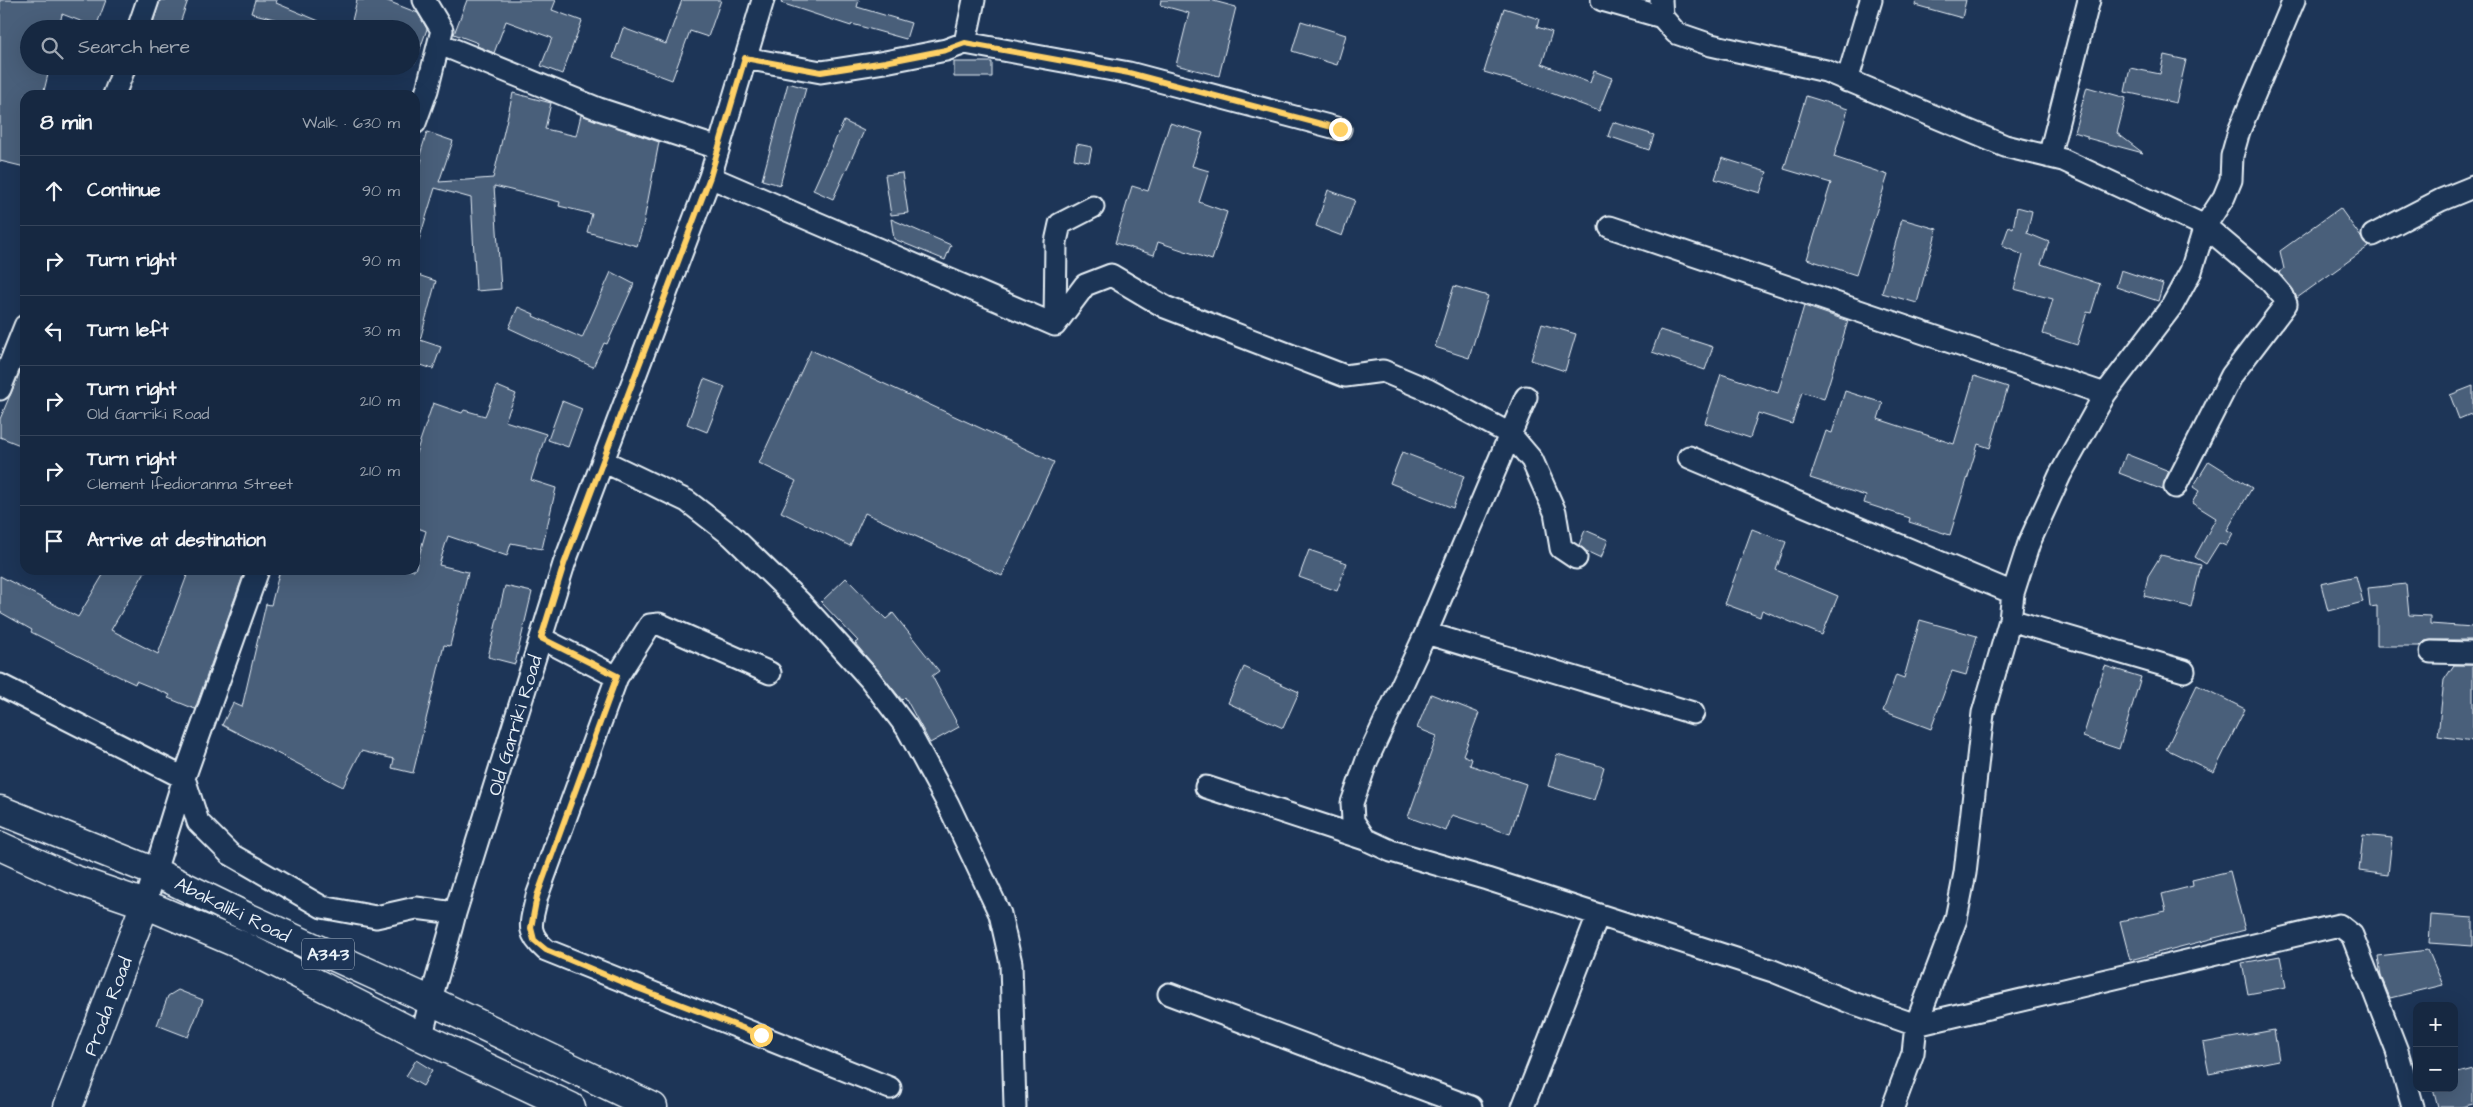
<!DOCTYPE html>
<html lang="en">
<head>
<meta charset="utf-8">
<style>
  body { margin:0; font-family:"Architects Daughter",sans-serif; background:#1f3048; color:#f1f3f6 }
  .controls { position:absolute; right:15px; bottom:15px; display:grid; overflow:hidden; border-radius:10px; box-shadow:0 5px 20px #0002 }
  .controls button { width:45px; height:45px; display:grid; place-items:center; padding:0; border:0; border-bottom:1px solid #35445a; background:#162841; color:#f1f3f6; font:25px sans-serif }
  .stop { position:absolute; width:15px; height:15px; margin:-11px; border:4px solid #ffd166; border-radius:50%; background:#fff }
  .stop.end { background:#ffd166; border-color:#fff; box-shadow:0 1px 5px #0008 }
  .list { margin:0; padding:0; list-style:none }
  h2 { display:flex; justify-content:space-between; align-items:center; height:65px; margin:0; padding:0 20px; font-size:21px }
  h2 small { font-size:16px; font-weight:400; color:#9ea6b1 }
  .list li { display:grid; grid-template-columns:32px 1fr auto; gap:15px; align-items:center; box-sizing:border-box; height:70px; padding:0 20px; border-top:1px solid #35445a }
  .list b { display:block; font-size:19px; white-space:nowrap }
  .list p { margin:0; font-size:16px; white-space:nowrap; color:#9ea6b1 }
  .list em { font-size:16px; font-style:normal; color:#9ea6b1 }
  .icon { flex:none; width:28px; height:28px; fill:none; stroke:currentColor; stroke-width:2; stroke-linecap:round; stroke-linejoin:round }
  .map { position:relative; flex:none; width:2473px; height:1107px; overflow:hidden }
  .search { position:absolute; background:#162841; box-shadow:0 5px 20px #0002; left:20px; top:20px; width:400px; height:55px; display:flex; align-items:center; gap:12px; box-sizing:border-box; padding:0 18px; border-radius:28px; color:#9ea6b1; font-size:19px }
  .panel { position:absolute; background:#162841; box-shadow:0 5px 20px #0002; left:20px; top:90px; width:400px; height:485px; border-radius:15px }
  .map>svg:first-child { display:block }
  .building { fill:#495e7a; stroke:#e8f1f8 }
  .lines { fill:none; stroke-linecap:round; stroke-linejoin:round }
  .minor-casing { stroke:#e8f1f8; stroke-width:25 }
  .major-casing { stroke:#e8f1f8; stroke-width:31 }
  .highway-casing { stroke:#e8f1f8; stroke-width:31 }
  .minor { stroke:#1d3557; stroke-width:21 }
  .major { stroke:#1d3557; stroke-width:28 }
  .highway { stroke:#1d3557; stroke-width:28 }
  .route { stroke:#ffd166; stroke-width:6 }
  .labels { text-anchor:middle; stroke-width:4; stroke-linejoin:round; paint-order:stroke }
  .shield { fill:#1d3557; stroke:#abb9c8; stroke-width:1 }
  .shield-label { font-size:18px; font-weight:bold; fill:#e8f1f8 }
  .street-label { font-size:19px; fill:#e8f1f8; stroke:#1d3557 }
</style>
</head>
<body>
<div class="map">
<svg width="2473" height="1107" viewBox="0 0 2473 1107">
  <rect width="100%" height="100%" fill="#1d3557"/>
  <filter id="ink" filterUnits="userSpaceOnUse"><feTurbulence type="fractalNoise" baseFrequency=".02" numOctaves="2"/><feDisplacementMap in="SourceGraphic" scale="10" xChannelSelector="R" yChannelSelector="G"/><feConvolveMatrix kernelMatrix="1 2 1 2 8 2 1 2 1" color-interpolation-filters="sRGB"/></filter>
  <g filter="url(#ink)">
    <path class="building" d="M 0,0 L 106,0 L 96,27 L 62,14 L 59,29 L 29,29 L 29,66 L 50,66 L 43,95 L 25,95 L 25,167 L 0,161 Z
      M 160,0 L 188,0 L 178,29 L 151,29 Z
      M 255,0 L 277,0 L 276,3 L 319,21 L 316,29 L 275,29 L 278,20 L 251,13 Z
      M 357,0 L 385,0 L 418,13 L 427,29 L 415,63 L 411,62 L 411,29 L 350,29 Z
      M 467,0 L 556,0 L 552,10 L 582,21 L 562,74 L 541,66 L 552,38 L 506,21 L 494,53 L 477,46 L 478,43 L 454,34 Z
      M 682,0 L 721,0 L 708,37 L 690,31 L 672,80 L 613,58 L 623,28 L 666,44 Z
      M 782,0 L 859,0 L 857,7 L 911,23 L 906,39 L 852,24 L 851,26 L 781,3 Z
      M 1161,0 L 1210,0 L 1236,7 L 1219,76 L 1176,65 L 1189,13 L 1160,5 Z
      M 1916,0 L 1966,0 L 1962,18 L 1915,5 Z
      M 1504,8 L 1539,19 L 1537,27 L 1552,32 L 1542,64 L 1590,83 L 1594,71 L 1612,78 L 1599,111 L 1535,87 L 1484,72 Z
      M 1301,21 L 1346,35 L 1337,65 L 1292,51 Z
      M 2164,55 L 2186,60 L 2176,103 L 2125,92 L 2130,68 L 2160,74 Z
      M 954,62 L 992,62 L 992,77 L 954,77 Z
      M 788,83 L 806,88 L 780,185 L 762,180 Z
      M 2087,87 L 2126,98 L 2117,133 L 2143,153 L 2087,138 L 2087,136 L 2074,132 Z
      M 513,93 L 551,103 L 545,129 L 576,136 L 581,115 L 659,142 L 643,226 L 637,246 L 587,232 L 592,214 L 559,206 L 560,202 L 494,186 L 501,289 L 476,291 L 471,198 L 435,188 L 419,240 L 415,240 L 415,183 L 422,159 L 419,158 L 427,132 L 453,141 L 439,182 L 493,178 Z
      M 1806,96 L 1848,109 L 1834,157 L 1888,175 L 1856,275 L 1807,259 L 1831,183 L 1784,169 Z
      M 844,121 L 864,131 L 833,199 L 813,190 Z
      M 1613,122 L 1654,135 L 1649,150 L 1608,136 Z
      M 1170,123 L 1203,133 L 1192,166 L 1209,171 L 1199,202 L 1227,212 L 1212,260 L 1158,242 L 1154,255 L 1115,243 L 1132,186 L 1148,191 Z
      M 1077,144 L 1092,147 L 1089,162 L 1074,159 Z
      M 1722,158 L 1767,172 L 1760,193 L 1715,179 Z
      M 902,173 L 908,213 L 891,215 L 885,175 Z
      M 1328,190 L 1355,200 L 1342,236 L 1316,226 Z
      M 2017,207 L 2032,211 L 2027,233 L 2049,242 L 2041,264 L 2100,284 L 2091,313 L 2087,312 L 2077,345 L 2043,334 L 2053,299 L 2014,289 L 2023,255 L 2002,246 L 2009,226 L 2013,228 Z
      M 2340,208 L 2368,247 L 2297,298 L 2292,288 L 2279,272 L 2284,269 L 2280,251 Z
      M 891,219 L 951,245 L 945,260 L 894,239 Z
      M 1902,219 L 1937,229 L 1917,303 L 1882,293 Z
      M 2121,270 L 2163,284 L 2158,301 L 2116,287 Z
      M 611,272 L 634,284 L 607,344 L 604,343 L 593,367 L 509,328 L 518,307 L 534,314 L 533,316 L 582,338 Z
      M 415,274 L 436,281 L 420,340 L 441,347 L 433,369 L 418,364 L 420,360 L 415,358 Z
      M 1454,286 L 1488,296 L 1469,358 L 1435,347 Z
      M 1804,306 L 1848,321 L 1824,399 L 1802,392 L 1792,424 L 1758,413 L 1750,438 L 1705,423 L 1721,374 L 1778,393 Z
      M 1542,324 L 1576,334 L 1565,371 L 1531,360 Z
      M 1660,330 L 1713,347 L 1705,370 L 1652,352 Z
      M 811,350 L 1054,462 L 1002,576 L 865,513 L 850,546 L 781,512 L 796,481 L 759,463 Z
      M 25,360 L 25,447 L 0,437 L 0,419 Z
      M 1974,376 L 2008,387 L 1990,448 L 1978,444 L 1950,535 L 1909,522 L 1910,518 L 1864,503 L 1866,496 L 1810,478 L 1826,431 L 1832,433 L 1845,391 L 1883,403 L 1878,419 L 1954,444 Z
      M 704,379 L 725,387 L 707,432 L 687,424 Z
      M 497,386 L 516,394 L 505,421 L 546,434 L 531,480 L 556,488 L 542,549 L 511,543 L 507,556 L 448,536 L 439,565 L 468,572 L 450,646 L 444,645 L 413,773 L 392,768 L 394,759 L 361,751 L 343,787 L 222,725 L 233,703 L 242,707 L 266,604 L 271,605 L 280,570 L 415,570 L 426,531 L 415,527 L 415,456 L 433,403 L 462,413 L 464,410 L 485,416 Z
      M 2473,386 L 2473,413 L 2459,419 L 2450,395 Z
      M 562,401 L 582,409 L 568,447 L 548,440 Z
      M 1402,452 L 1464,476 L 1453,508 L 1390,483 Z
      M 2126,454 L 2169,471 L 2164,482 L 2163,490 L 2119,473 Z
      M 2209,461 L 2252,488 L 2227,530 L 2233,533 L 2226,546 L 2219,543 L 2206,564 L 2195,557 L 2216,518 L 2192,503 L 2199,491 L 2193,487 Z
      M 1752,529 L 1786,542 L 1776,570 L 1838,596 L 1822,635 L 1762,610 L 1760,617 L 1725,604 Z
      M 1585,530 L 1608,540 L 1601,558 L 1586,551 L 1579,545 Z
      M 1309,550 L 1347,563 L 1337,591 L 1299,577 Z
      M 2161,555 L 2201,565 L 2191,607 L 2144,596 L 2148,576 Z
      M 106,570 L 146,570 L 111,630 L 158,654 L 189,570 L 245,570 L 195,709 L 168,698 L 170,695 L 136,681 L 135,684 L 120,677 L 31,632 L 32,630 L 0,612 L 0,576 L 78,617 Z
      M 2356,576 L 2363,602 L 2328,611 L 2321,584 Z
      M 846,578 L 886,619 L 893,613 L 939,671 L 932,676 L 959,727 L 930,743 L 905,697 L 902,700 L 855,643 L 858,641 L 821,602 Z
      M 2406,584 L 2409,615 L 2430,616 L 2430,624 L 2473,627 L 2473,640 L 2431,640 L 2425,641 L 2420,646 L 2377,646 L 2377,606 L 2370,607 L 2368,588 Z
      M 505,586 L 532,592 L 515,664 L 488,657 Z
      M 1920,620 L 1977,636 L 1966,675 L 1952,671 L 1931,729 L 1883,711 L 1896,675 L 1904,678 Z
      M 2454,665 L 2473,665 L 2473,741 L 2438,736 L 2444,680 Z
      M 2105,666 L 2141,677 L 2119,749 L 2083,737 Z
      M 1244,667 L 1299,692 L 1283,728 L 1228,703 Z
      M 2197,685 L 2245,709 L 2214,772 L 2166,749 Z
      M 1431,694 L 1479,713 L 1463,755 L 1472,759 L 1470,765 L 1526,784 L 1510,834 L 1452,815 L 1446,831 L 1408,817 L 1437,736 L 1417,728 Z
      M 1557,754 L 1604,767 L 1594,800 L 1548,786 Z
      M 2363,835 L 2392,838 L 2388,875 L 2359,871 Z
      M 2230,871 L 2245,930 L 2130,960 L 2120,921 L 2166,911 L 2162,894 L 2193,886 L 2192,880 Z
      M 2431,915 L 2473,918 L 2473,946 L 2429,943 Z
      M 2428,950 L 2443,985 L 2390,998 L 2381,976 L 2378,956 Z
      M 2280,956 L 2286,987 L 2248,994 L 2242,963 Z
      M 178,990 L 203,1000 L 188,1037 L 157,1025 L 168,996 Z
      M 2274,1030 L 2279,1060 L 2209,1074 L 2203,1043 Z
      M 416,1060 L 432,1070 L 423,1086 L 406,1076 Z
      M 2473,1069 L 2473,1104 L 2461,1107 L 2438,1107 L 2433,1088 L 2454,1088 L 2454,1074 Z"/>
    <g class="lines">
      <g class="minor-casing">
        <path id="minor" d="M 1602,0 L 1662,17
          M 1661,0 L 1662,17 L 1676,33 L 1711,45 L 1826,71 L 2005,146 L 2063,160 L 2205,226 L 2269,280 L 2283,296 L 2286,304 L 2232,375 L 2175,487
          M 138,29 L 148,0
          M 965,43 L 974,0
          M 440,44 L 599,109 L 718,148
          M 745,58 L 821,72 L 885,62 L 946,50 L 965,43 L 1129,73 L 1340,129
          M 1847,81 L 1871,0
          M 114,95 L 125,66
          M 415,123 L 427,90 L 442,30 L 424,0
          M 2049,157 L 2089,0
          M 710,177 L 1055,325
          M 1093,207 L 1060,224 L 1056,242 L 1055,325 L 1085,285 L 1111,275 L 1165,307 L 1345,376 L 1383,371 L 1428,390 L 1510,434 L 1532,460 L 1555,512 L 1561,548 L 1576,558
          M 1610,227 L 2105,394
          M 2373,235 L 2441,200 L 2473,187
          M 0,389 L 25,326
          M 1526,397 L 1426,633 L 1367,760 L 1352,803 L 1353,821 L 1365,839 L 1391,851 L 1487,879 L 1773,971 L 1847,1001 L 1916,1025 L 2339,925 L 2352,935 L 2397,1051 L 2413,1107
          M 1689,457 L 2013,593
          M 603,461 L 687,501 L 732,536 L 800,602 L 870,679 L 907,728 L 948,804 L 1000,914 L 1011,963 L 1015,1107
          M 2010,620 L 2184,671
          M 1426,633 L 1693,713
          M 541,638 L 617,677
          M 2431,652 L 2473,653
          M 770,673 L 659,624 L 650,625 L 617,677 L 537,896 C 532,921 524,931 546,950 L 890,1088
          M 0,685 L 184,778 L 198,822 L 230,854 L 322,907 L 376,917 L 416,908 L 455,913
          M 1206,787 L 1365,839
          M 145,904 L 184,778 L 258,570
          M 1169,994 L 1471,1107
          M 422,1037 C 430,995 445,955 455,913 L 564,564 L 710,177 L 763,0
          M 1523,1107 L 1598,915
          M 1893,1107 L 1913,1053 L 1916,1025 L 1956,919 L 1965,873 L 1983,713 L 2010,620 L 2013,593 L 2029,543 L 2060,475 L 2105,394 L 2172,306 L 2191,271 L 2205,226 L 2224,197 L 2231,180 L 2232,156 L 2239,131 L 2294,0"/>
      </g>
      <g class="major-casing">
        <path id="major" d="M 68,1107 L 145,904"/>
      </g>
      <g class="highway-casing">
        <path id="highway" d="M 0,810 L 155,872 L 247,917 L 429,1000 L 653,1107
          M 0,846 L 70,878 L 145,904 L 241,945 L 422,1037 L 571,1107"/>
      </g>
      <use href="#minor" class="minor"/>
      <use href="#major" class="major"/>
      <use href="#highway" class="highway"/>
    </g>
  </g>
  <g class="lines" filter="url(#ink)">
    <path class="route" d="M 761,1035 L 627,984 L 546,950 L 534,940 L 531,928 L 537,896 L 617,676 L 541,638 L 564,564 L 710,177 L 745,58 L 821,72 L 885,62 L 946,50 L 965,43 L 1129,73 L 1340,129"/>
  </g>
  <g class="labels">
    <rect class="shield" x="302" y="938.5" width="52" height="31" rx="4"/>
    <g class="shield-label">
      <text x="328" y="960">A343</text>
    </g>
    <g class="street-label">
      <text transform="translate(514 725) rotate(-73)" y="7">Old Garriki Road</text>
      <text transform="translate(233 909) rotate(26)" y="7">Abakaliki Road</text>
      <text transform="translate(107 1006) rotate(-69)" y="7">Proda Road</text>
    </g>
  </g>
</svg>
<div class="controls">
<button>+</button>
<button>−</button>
</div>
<div class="stop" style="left:761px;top:1035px"></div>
<div class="stop end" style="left:1340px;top:129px"></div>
<div class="search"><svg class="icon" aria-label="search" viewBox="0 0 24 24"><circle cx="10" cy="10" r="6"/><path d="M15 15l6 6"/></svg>Search here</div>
<section class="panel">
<h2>8 min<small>Walk · 630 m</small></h2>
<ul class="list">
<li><svg class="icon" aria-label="ahead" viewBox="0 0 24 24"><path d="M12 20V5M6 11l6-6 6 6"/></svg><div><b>Continue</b></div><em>90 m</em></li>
<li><svg class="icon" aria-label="right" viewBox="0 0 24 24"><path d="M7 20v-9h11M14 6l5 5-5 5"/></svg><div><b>Turn right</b></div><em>90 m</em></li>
<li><svg class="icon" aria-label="left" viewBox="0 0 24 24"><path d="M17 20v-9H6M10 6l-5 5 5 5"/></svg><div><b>Turn left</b></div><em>30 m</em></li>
<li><svg class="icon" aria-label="right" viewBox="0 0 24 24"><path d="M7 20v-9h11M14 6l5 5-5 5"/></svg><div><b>Turn right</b><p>Old Garriki Road</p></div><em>210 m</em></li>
<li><svg class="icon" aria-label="right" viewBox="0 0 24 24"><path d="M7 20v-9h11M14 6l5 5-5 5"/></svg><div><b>Turn right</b><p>Clement Ifedioranma Street</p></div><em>210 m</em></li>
<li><svg class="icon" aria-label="arrive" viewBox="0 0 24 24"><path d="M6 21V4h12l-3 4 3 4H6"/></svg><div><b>Arrive at destination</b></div></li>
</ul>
</section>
</div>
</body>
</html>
